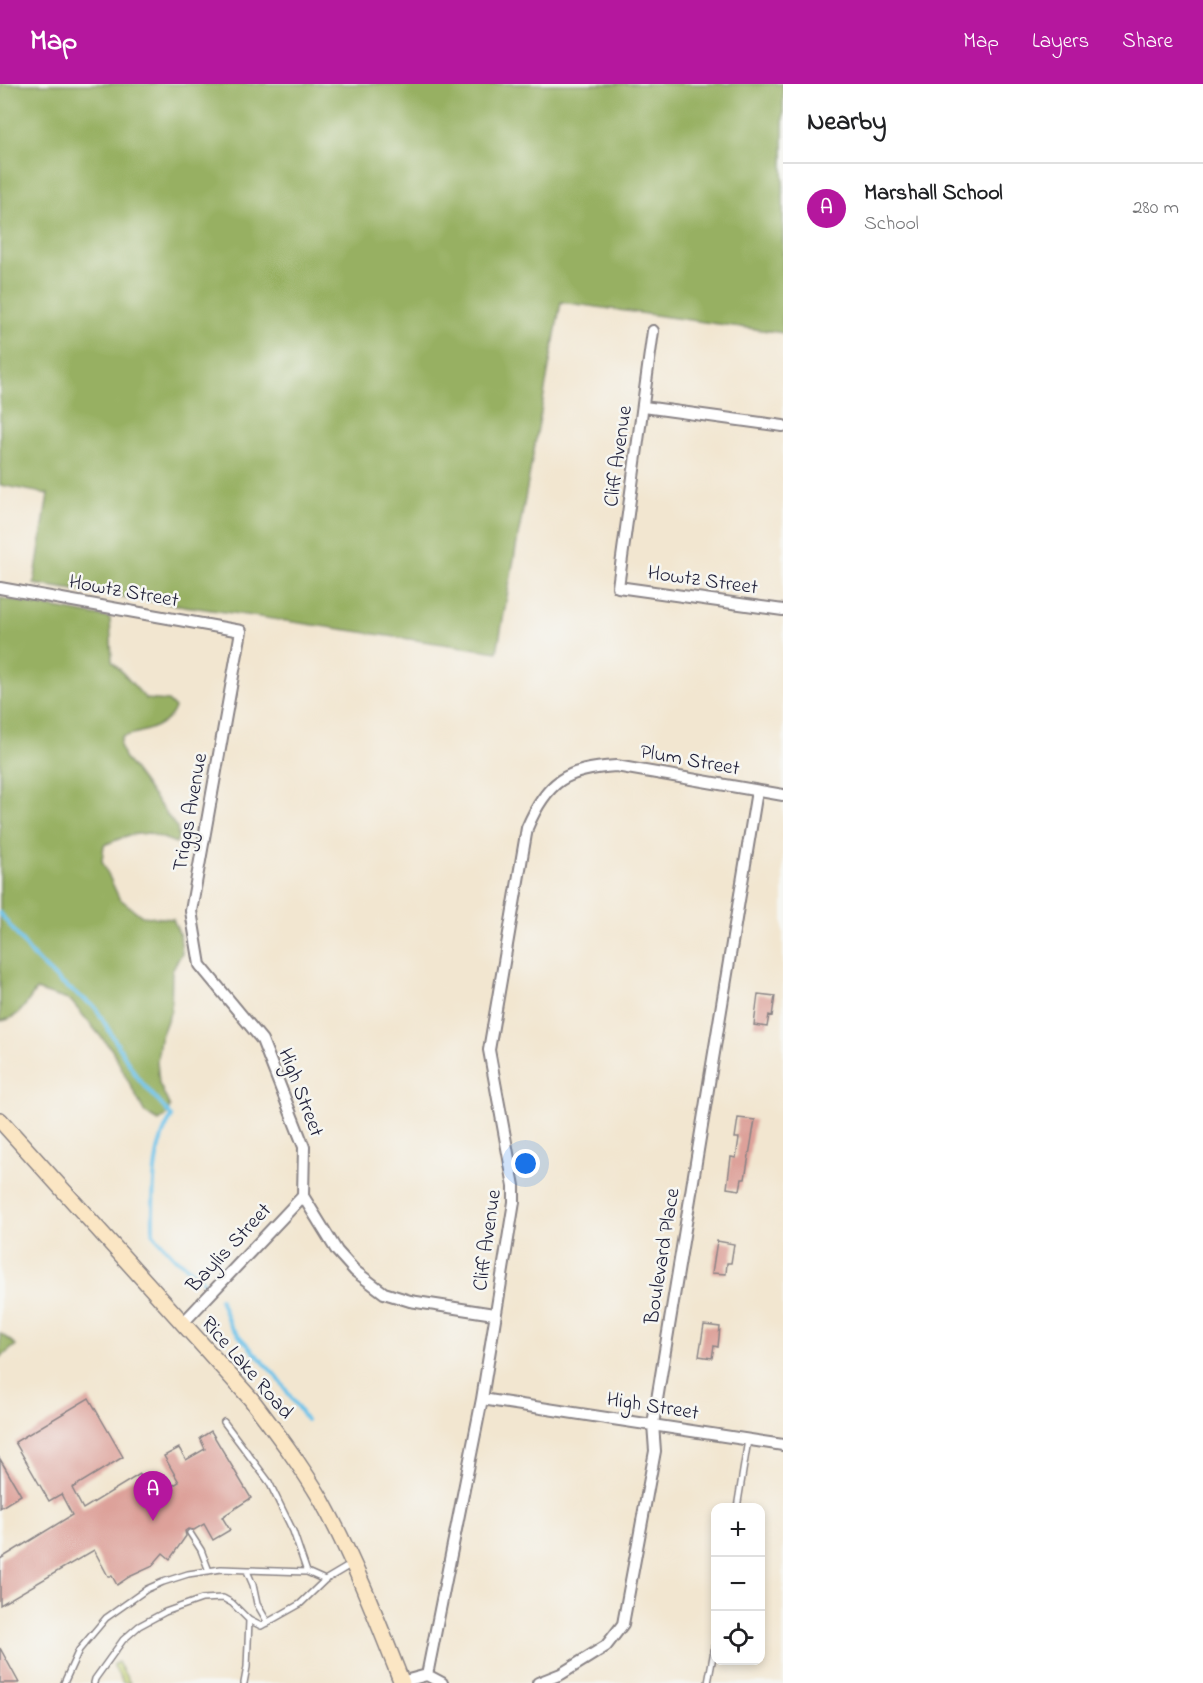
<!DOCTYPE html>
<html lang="en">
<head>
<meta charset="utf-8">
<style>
  body { margin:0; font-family:"Indie Flower",sans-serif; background:#f6f6f6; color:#202124 }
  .controls { position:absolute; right:18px; bottom:18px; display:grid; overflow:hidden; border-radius:12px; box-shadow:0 3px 9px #0003 }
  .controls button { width:54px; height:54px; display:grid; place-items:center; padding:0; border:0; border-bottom:2px solid #e0e0e0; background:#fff; color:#202124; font:30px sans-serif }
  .you { position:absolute; left:526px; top:1080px; width:21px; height:21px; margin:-15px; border:4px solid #fff; border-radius:50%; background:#1a73e8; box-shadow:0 0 0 9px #1a73e833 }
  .badge { display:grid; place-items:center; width:39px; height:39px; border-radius:50%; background:#b5179e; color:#fff; font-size:20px; font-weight:700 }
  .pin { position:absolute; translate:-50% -50px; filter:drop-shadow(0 2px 3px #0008) }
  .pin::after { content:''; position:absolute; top:32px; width:21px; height:18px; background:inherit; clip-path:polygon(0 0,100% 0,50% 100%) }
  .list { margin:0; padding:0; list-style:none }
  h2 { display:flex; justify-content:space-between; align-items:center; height:78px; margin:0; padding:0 24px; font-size:26px }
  h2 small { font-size:20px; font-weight:400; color:#757577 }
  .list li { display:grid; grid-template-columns:39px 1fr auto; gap:18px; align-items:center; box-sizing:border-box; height:90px; padding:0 24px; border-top:2px solid #e0e0e0 }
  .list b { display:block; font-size:22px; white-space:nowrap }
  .list p { margin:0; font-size:20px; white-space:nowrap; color:#757577 }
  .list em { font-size:20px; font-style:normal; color:#757577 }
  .icon { flex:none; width:33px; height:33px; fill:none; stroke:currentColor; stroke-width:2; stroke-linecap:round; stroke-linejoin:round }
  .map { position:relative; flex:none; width:783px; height:1599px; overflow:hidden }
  header { display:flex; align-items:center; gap:36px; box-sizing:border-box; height:84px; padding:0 30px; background:#b5179e; color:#fff }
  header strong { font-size:28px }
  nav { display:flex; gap:33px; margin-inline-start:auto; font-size:21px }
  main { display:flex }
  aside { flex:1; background:#fff }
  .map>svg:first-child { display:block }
  .green { fill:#bfcd6f; stroke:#707855; stroke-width:1.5 }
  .forest { fill:#97b062; stroke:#5c694e; stroke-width:1.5 }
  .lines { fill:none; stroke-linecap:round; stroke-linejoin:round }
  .stream { stroke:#6dc3ea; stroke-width:4 }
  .building { fill:#dda19a }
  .lane-casing { stroke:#8a8486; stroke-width:8 }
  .street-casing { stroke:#8a8486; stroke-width:14 }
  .secondary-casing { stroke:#8a8486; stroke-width:18 }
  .lane { stroke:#fff; stroke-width:5 }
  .street { stroke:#fff; stroke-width:10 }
  .secondary { stroke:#fbe6c4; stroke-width:15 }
  .labels { text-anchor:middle; stroke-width:5; stroke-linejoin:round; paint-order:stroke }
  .street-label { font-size:21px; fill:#22223b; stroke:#f6f6f2 }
</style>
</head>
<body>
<header>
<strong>Map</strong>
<nav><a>Map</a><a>Layers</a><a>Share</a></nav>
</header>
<main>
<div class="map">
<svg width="783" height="1599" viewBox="0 0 783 1599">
  <rect width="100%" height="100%" fill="#f6f6f2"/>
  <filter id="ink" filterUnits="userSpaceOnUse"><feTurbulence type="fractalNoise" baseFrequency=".0167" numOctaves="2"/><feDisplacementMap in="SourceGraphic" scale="12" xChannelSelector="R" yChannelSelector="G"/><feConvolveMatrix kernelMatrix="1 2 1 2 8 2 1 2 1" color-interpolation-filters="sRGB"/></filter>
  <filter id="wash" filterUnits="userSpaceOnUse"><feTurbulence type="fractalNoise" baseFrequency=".008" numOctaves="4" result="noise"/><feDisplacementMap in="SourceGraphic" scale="24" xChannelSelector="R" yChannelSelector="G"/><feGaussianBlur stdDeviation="1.35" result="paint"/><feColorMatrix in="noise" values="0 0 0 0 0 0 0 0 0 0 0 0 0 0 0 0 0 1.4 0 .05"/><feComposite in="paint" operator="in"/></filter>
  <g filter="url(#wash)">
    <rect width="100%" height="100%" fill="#f2e6d0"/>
    <path class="green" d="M 118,1578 L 130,1599 L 123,1599 L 114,1583 L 114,1580 Z"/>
    <path class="forest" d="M 0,0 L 783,0 L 783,249 L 561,218 L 497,568 L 34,500 L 48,410 L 0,401 Z
      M 0,514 L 110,534 L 112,577 L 146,615 L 168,617 L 175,624 C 168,644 140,648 122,653 L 120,661 L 124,673 L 177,744 L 178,753 L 176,759 L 149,749 L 129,751 L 104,761 L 102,777 L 119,814 L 142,832 L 173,835 L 180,852 L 182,869 L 172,886 L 171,926 L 160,955 L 157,977 L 159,999 L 170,1023 L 167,1031 L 159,1037 L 145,1029 L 112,966 L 71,917 L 36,906 C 25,921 19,935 0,937 Z
      M 0,1249 L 16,1261 L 0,1274 Z"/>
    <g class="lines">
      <path class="stream" d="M 0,829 L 34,873 L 60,898 L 95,923 L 137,993 L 172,1033 C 151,1062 153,1115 153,1150 L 176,1175 L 193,1187 L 206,1200
        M 220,1215 L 230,1242 L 278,1294 L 306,1336"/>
    </g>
    <g id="blocks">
      <path class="building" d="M 758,910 L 775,912 L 772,932 L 769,931 L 767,943 L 754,941 Z
        M 738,1034 L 755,1036 L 745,1095 L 742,1095 L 740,1106 L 727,1104 L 731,1073 L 736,1074 L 739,1054 L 735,1054 Z
        M 717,1157 L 734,1160 L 731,1179 L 727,1179 L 726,1190 L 712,1189 Z
        M 704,1241 L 720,1243 L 718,1263 L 714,1262 L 712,1274 L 699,1272 Z
        M 89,1314 L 123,1373 L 72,1404 L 83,1425 L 140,1390 L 154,1413 L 179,1398 L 164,1372 L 179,1364 L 186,1376 L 205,1365 L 200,1354 L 211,1347 L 251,1414 L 222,1433 L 230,1446 L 213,1456 L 204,1440 L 194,1446 L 188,1445 L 185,1447 L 186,1452 L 170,1475 L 163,1469 L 151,1483 L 129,1493 L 117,1501 L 112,1492 L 108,1492 L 94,1466 L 0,1521 L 0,1475 L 72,1431 L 61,1410 L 49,1417 L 15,1358 Z
        M 0,1375 L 21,1411 L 0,1424 Z
        M 0,1564 L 19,1599 L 0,1599 Z"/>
    </g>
  </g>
  <g filter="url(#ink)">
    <use href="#blocks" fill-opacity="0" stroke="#8a8486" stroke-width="1.5"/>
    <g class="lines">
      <g class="lane-casing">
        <path id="lane" d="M 224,1338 L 269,1398 L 293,1447 L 307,1488
          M 737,1424 L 748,1356
          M 190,1449 L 201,1466 L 209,1487
          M 247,1487 L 253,1501 L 257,1520 L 268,1539
          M 64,1599 L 79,1566 L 106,1534 L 147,1505 L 163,1498 L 188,1490 L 221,1485 L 307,1488 L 325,1496
          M 94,1599 L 95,1595 L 123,1556 L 139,1542 L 165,1528 L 202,1515 L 223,1514 L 232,1519 L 249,1536 L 261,1542 L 300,1520 L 325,1496 L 352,1480
          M 244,1599 L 247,1583 L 249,1536
          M 708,1599 L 716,1556"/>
      </g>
      <g class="street-casing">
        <path id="street" d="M 653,247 L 618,503 L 783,526
          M 644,323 L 783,342
          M 0,504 L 241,547 L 191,827 L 200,881 L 262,956 L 304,1063 L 303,1112 L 337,1167 L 355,1187 L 384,1209 L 410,1217 L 494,1230
          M 182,1240 L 303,1112
          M 482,1315 L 783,1361
          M 427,1591 L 482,1315 L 514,1118 L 514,1102 L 489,966 L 527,744 C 547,697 566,685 616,682 L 783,711
          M 427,1591 L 442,1599
          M 401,1598 L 427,1591
          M 538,1599 L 561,1590 L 606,1562 L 623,1540 L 655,1367 L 653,1340 L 757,707"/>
      </g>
      <g class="secondary-casing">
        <path id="secondary" d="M 0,1036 L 251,1315 C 276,1348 301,1381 322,1417 C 354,1475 378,1538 402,1599"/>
      </g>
      <use href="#lane" class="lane"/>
      <use href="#street" class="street"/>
      <use href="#secondary" class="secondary"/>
    </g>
  </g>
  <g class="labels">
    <g class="street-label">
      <text transform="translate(617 372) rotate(-82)" y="7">Cliff Avenue</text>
      <text transform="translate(703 495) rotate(8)" y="7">Howtz Street</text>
      <text transform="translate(124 506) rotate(10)" y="7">Howtz Street</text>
      <text transform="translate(690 675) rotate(10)" y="7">Plum Street</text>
      <text transform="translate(189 728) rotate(-80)" y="7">Triggs Avenue</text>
      <text transform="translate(302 1008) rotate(69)" y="7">High Street</text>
      <text transform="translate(486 1156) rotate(-82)" y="7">Cliff Avenue</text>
      <text transform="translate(228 1163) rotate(-47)" y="7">Baylis Street</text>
      <text transform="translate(661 1172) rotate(-81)" y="7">Boulevard Place</text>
      <text transform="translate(248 1283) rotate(49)" y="7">Rice Lake Road</text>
      <text transform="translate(653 1321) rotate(9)" y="7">High Street</text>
    </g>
  </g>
</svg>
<div class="controls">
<button>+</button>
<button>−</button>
<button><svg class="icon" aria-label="locate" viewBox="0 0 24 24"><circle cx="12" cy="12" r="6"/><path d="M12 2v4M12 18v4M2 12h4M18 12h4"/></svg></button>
</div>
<div class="you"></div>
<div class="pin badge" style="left:153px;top:1437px">A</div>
</div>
<aside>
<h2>Nearby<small></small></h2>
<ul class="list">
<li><span class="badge">A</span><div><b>Marshall School</b><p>School</p></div><em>280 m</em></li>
</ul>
</aside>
</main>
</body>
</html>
